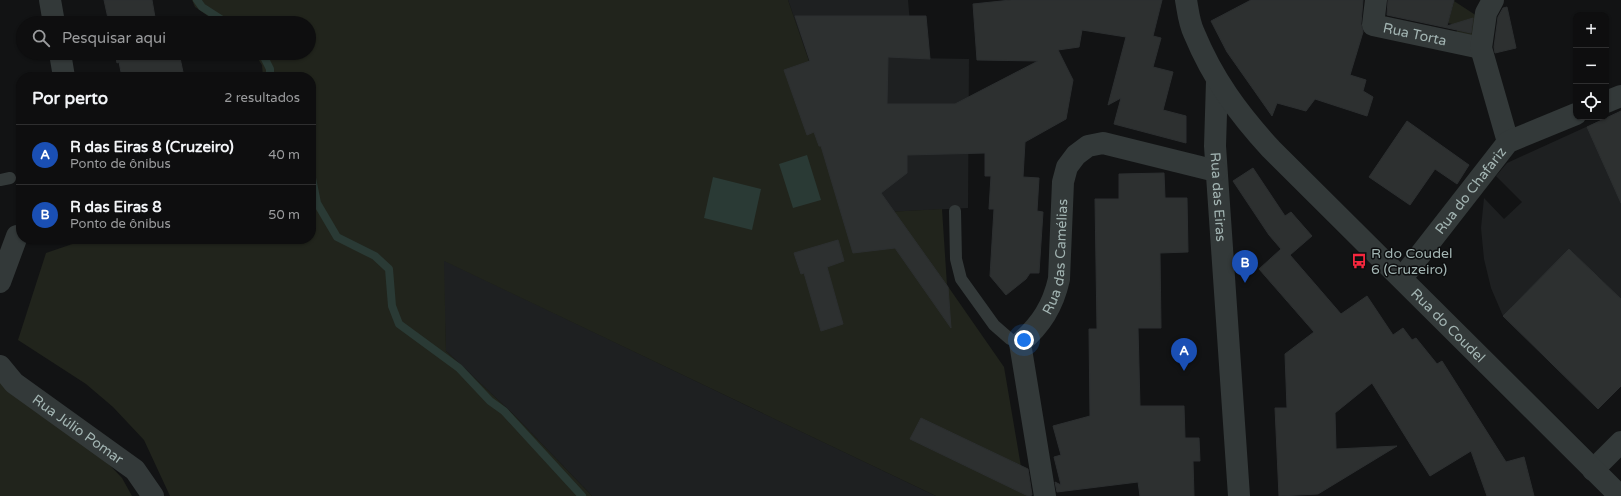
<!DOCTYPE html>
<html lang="pt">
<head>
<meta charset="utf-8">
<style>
  body { margin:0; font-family:"Varela Round",sans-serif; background:#1c1c1d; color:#f1f3f6 }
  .controls { position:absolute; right:12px; top:12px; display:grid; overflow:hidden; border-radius:8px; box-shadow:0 1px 3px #0004 }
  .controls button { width:36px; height:36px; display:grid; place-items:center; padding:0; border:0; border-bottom:1px solid #2e2e2f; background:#0e0e0f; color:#f1f3f6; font:20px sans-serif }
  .you { position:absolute; left:1024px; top:340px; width:14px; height:14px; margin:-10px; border:3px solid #fff; border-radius:50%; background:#1a73e8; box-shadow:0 0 0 6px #1a73e833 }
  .badge { display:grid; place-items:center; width:26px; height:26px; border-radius:50%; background:#db2777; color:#fff; font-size:13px; font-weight:700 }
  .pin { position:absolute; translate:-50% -33px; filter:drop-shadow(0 1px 2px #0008) }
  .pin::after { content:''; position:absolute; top:21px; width:14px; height:12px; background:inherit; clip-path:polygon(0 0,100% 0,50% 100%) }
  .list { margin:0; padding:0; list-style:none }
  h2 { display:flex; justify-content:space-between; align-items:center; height:52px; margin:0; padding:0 16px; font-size:17px }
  h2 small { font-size:13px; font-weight:400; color:#9b9c9e }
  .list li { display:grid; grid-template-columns:26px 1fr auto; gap:12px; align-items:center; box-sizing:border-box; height:60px; padding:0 16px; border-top:1px solid #2e2e2f }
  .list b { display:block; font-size:15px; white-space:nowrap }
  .list p { margin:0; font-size:13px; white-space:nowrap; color:#9b9c9e }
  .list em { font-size:13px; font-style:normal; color:#9b9c9e }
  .icon { flex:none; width:22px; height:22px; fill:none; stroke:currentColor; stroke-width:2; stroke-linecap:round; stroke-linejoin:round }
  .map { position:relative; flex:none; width:1621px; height:496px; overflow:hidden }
  .search { position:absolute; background:#0e0e0f; box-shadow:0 1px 3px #0004; left:16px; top:16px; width:300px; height:44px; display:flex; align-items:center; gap:10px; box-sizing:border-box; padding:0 14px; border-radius:22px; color:#9b9c9e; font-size:15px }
  .panel { position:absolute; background:#0e0e0f; box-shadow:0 1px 3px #0004; left:16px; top:72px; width:300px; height:172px; border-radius:16px }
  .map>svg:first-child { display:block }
  .built { fill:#1e2021 }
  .green { fill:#21241c }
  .water { fill:#2a3a35 }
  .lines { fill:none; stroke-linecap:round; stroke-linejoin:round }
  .stream { stroke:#2a3a35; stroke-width:8 }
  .building { fill:#2d3030; stroke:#2c2f30 }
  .service { stroke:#333939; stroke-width:12 }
  .minor { stroke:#333939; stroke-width:22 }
  .tertiary { stroke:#333939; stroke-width:22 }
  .labels { text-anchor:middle; stroke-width:3; stroke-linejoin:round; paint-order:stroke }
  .street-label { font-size:14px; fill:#a3b5b3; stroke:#0d0e0f }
  .poi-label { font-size:14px; fill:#a3b5b3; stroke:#0d0e0f; text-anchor:start }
</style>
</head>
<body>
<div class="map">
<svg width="1621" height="496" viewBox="0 0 1621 496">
  <rect width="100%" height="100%" fill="#121314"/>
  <path class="built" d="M 788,0 L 908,0 L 913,58 L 969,59 L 968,208 L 868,213 L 809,61 Z
    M 1621,111 L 1621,299 L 1569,249 L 1503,316 L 1491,288 L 1484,259 L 1481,228 L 1484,198 L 1504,219 L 1522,202 L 1496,176 L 1507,163 Z
    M 443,260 L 936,496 L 592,496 L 514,415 L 446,351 Z"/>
  <path class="green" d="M 192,0 L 788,0 L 809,61 L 868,213 L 942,209 L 947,285 L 1004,367 L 1026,496 L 936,496 L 444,261 L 446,351 L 514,415 L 592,496 L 170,496 L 144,440 L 113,407 L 86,384 L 18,340 L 46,253 L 87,239 L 311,239 L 311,77 L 263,77 L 262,65 L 254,53 L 309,53 L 309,23 L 218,23 L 195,7 Z
    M 1454,1 L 1477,16 L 1473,39 L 1456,36 L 1457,30 L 1452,29 L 1452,24 L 1448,23 Z
    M 0,380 L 101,456 L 122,478 L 132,496 L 0,496 Z"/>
  <path class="water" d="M 807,155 L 821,200 L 793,208 L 779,164 Z
    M 713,177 L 761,189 L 752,230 L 704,218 Z"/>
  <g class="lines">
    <path class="stream" d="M 197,0 L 202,7 L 227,23
      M 262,53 L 270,69 L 270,77
      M 311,173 L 317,203 L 337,237 L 375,256 L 389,269 L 392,306 L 399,324 L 459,368 L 490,401 L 504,411 L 582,496"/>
  </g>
  <path class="building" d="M 104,0 L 152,0 L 156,23 L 109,23 Z
    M 1011,0 L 1162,0 L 1153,36 L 1161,38 L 1153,67 L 1173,72 L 1163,110 L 1186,116 L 1186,143 L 1114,124 L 1121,98 L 1108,105 L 1126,37 L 1082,30 L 1079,47 L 1058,50 L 1073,80 L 1066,119 L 1025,142 L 1023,177 L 1039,178 L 1037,211 L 1043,212 L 1039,273 L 1030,273 L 1026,279 L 1006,295 L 990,276 L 994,209 L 989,209 L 991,176 L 985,176 L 985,153 L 907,155 L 907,173 L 881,193 L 948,287 L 951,328 L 895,248 L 853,253 L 821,146 L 819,146 L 814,132 L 807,135 L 784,70 L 810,61 L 795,16 L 926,16 L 930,59 L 888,57 L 887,104 L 955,104 L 1038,61 L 977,60 L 973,4 Z
    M 1251,0 L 1363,0 L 1361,24 L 1363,32 L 1350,75 L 1366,80 L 1363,91 L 1373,97 L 1367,116 L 1315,99 L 1306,111 L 1277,103 L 1272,116 L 1227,52 L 1211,21 Z
    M 1388,0 L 1454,0 L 1447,26 L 1473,18 L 1471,33 L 1387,15 Z
    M 1507,7 L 1516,48 L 1495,53 L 1494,47 L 1498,17 L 1503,8 Z
    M 115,53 L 179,53 L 184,77 L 122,77 L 119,62 L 117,63 Z
    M 1621,111 L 1621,203 L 1587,127 Z
    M 1407,121 L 1469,165 L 1457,184 L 1435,169 L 1410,205 L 1369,177 Z
    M 1253,168 L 1285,216 L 1291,212 L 1312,236 L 1290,255 L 1341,314 L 1367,296 L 1393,335 L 1403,328 L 1412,340 L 1416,338 L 1437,364 L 1442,361 L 1506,462 L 1524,457 L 1534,496 L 1487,496 L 1471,451 L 1430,476 L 1372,383 L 1335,413 L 1336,449 L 1397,446 L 1318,494 L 1279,496 L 1275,408 L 1287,408 L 1285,354 L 1314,332 L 1259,269 L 1281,249 L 1269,235 L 1233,181 Z
    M 1164,173 L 1165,198 L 1187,198 L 1188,252 L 1160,253 L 1161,328 L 1138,328 L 1140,406 L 1184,406 L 1185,438 L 1199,438 L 1200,461 L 1193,461 L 1194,496 L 1140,496 L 1138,482 L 1057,492 L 1055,482 L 1061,485 L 1054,457 L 1061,455 L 1053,426 L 1090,416 L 1089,329 L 1097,329 L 1095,199 L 1119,199 L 1119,174 Z
    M 838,240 L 844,261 L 827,267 L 843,324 L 821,331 L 804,273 L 801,274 L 794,253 Z
    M 1569,249 L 1621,299 L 1621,386 L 1598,409 L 1503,316 Z
    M 921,418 L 1028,469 L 1032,495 L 1028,496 L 910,439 Z"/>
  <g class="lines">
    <path class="service" d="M 0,180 L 10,178
      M 955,211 L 956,259 L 961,279 L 994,325 L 1010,339 L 1020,343"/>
    <g class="minor">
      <path d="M 50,0 L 54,23"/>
      <path id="s1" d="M 1376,0 L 1373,25 L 1481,48"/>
      <path d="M 1493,0 L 1486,13 L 1481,48 L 1508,142"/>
      <path d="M 60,53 L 64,77"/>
      <path id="s2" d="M 1217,81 L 1215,146 L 1239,496"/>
      <path d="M 1606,102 L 1621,96"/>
      <path id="s3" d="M 1402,278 L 1508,142 L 1576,114"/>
      <path d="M 0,282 L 17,236"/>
      <path id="s4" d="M 0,366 L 14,383 L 135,470 L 153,496"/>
      <path d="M 1593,470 L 1621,442"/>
      <path id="s5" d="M 1045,496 L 1020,343 C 1041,325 1053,306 1059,279 L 1063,182 L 1067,167 L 1076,155 L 1088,146 L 1103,143 L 1216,171"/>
    </g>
    <path class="tertiary" id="s6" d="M 1186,0 C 1188,11 1189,23 1194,33 C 1213,79 1238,113 1271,149 L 1620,496"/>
  </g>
  <defs>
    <g id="bus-bare" transform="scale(1.2)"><path d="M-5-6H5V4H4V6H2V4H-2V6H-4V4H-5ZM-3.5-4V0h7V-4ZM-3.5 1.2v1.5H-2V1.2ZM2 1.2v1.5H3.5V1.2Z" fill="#f7273e" stroke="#0d0e0f" stroke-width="2.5" paint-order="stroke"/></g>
  </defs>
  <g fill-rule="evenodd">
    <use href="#bus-bare" x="1359" y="261"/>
  </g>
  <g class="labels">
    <g class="street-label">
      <text dy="5" stroke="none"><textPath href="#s1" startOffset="68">Rua Torta</textPath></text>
      <text dy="5" stroke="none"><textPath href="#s3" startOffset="111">Rua do Chafariz</textPath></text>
      <text dy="5" stroke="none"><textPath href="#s2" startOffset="116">Rua das Eiras</textPath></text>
      <text dy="5" stroke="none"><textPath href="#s5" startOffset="253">Rua das Camélias</textPath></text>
      <text dy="5" stroke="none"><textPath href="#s6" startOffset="424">Rua do Coudel</textPath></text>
      <text dy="5" stroke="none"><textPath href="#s4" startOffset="101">Rua Júlio Pomar</textPath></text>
    </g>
    <g class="poi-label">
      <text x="1371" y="258">R do Coudel<tspan x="1371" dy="16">6 (Cruzeiro)</tspan></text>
    </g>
  </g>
</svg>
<div class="controls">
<button>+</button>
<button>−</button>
<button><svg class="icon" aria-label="locate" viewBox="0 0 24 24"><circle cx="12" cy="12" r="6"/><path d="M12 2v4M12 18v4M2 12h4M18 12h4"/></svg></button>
</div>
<div class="you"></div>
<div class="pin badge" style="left:1184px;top:371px;background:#1a4fb4">A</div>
<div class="pin badge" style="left:1245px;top:283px;background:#1a4fb4">B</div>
<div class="search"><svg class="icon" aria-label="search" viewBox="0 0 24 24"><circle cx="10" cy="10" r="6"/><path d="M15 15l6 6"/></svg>Pesquisar aqui</div>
<section class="panel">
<h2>Por perto<small>2 resultados</small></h2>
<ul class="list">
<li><span class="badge" style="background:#1a4fb4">A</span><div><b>R das Eiras 8 (Cruzeiro)</b><p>Ponto de ônibus</p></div><em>40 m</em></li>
<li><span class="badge" style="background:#1a4fb4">B</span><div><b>R das Eiras 8</b><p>Ponto de ônibus</p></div><em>50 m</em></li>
</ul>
</section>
</div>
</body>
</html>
